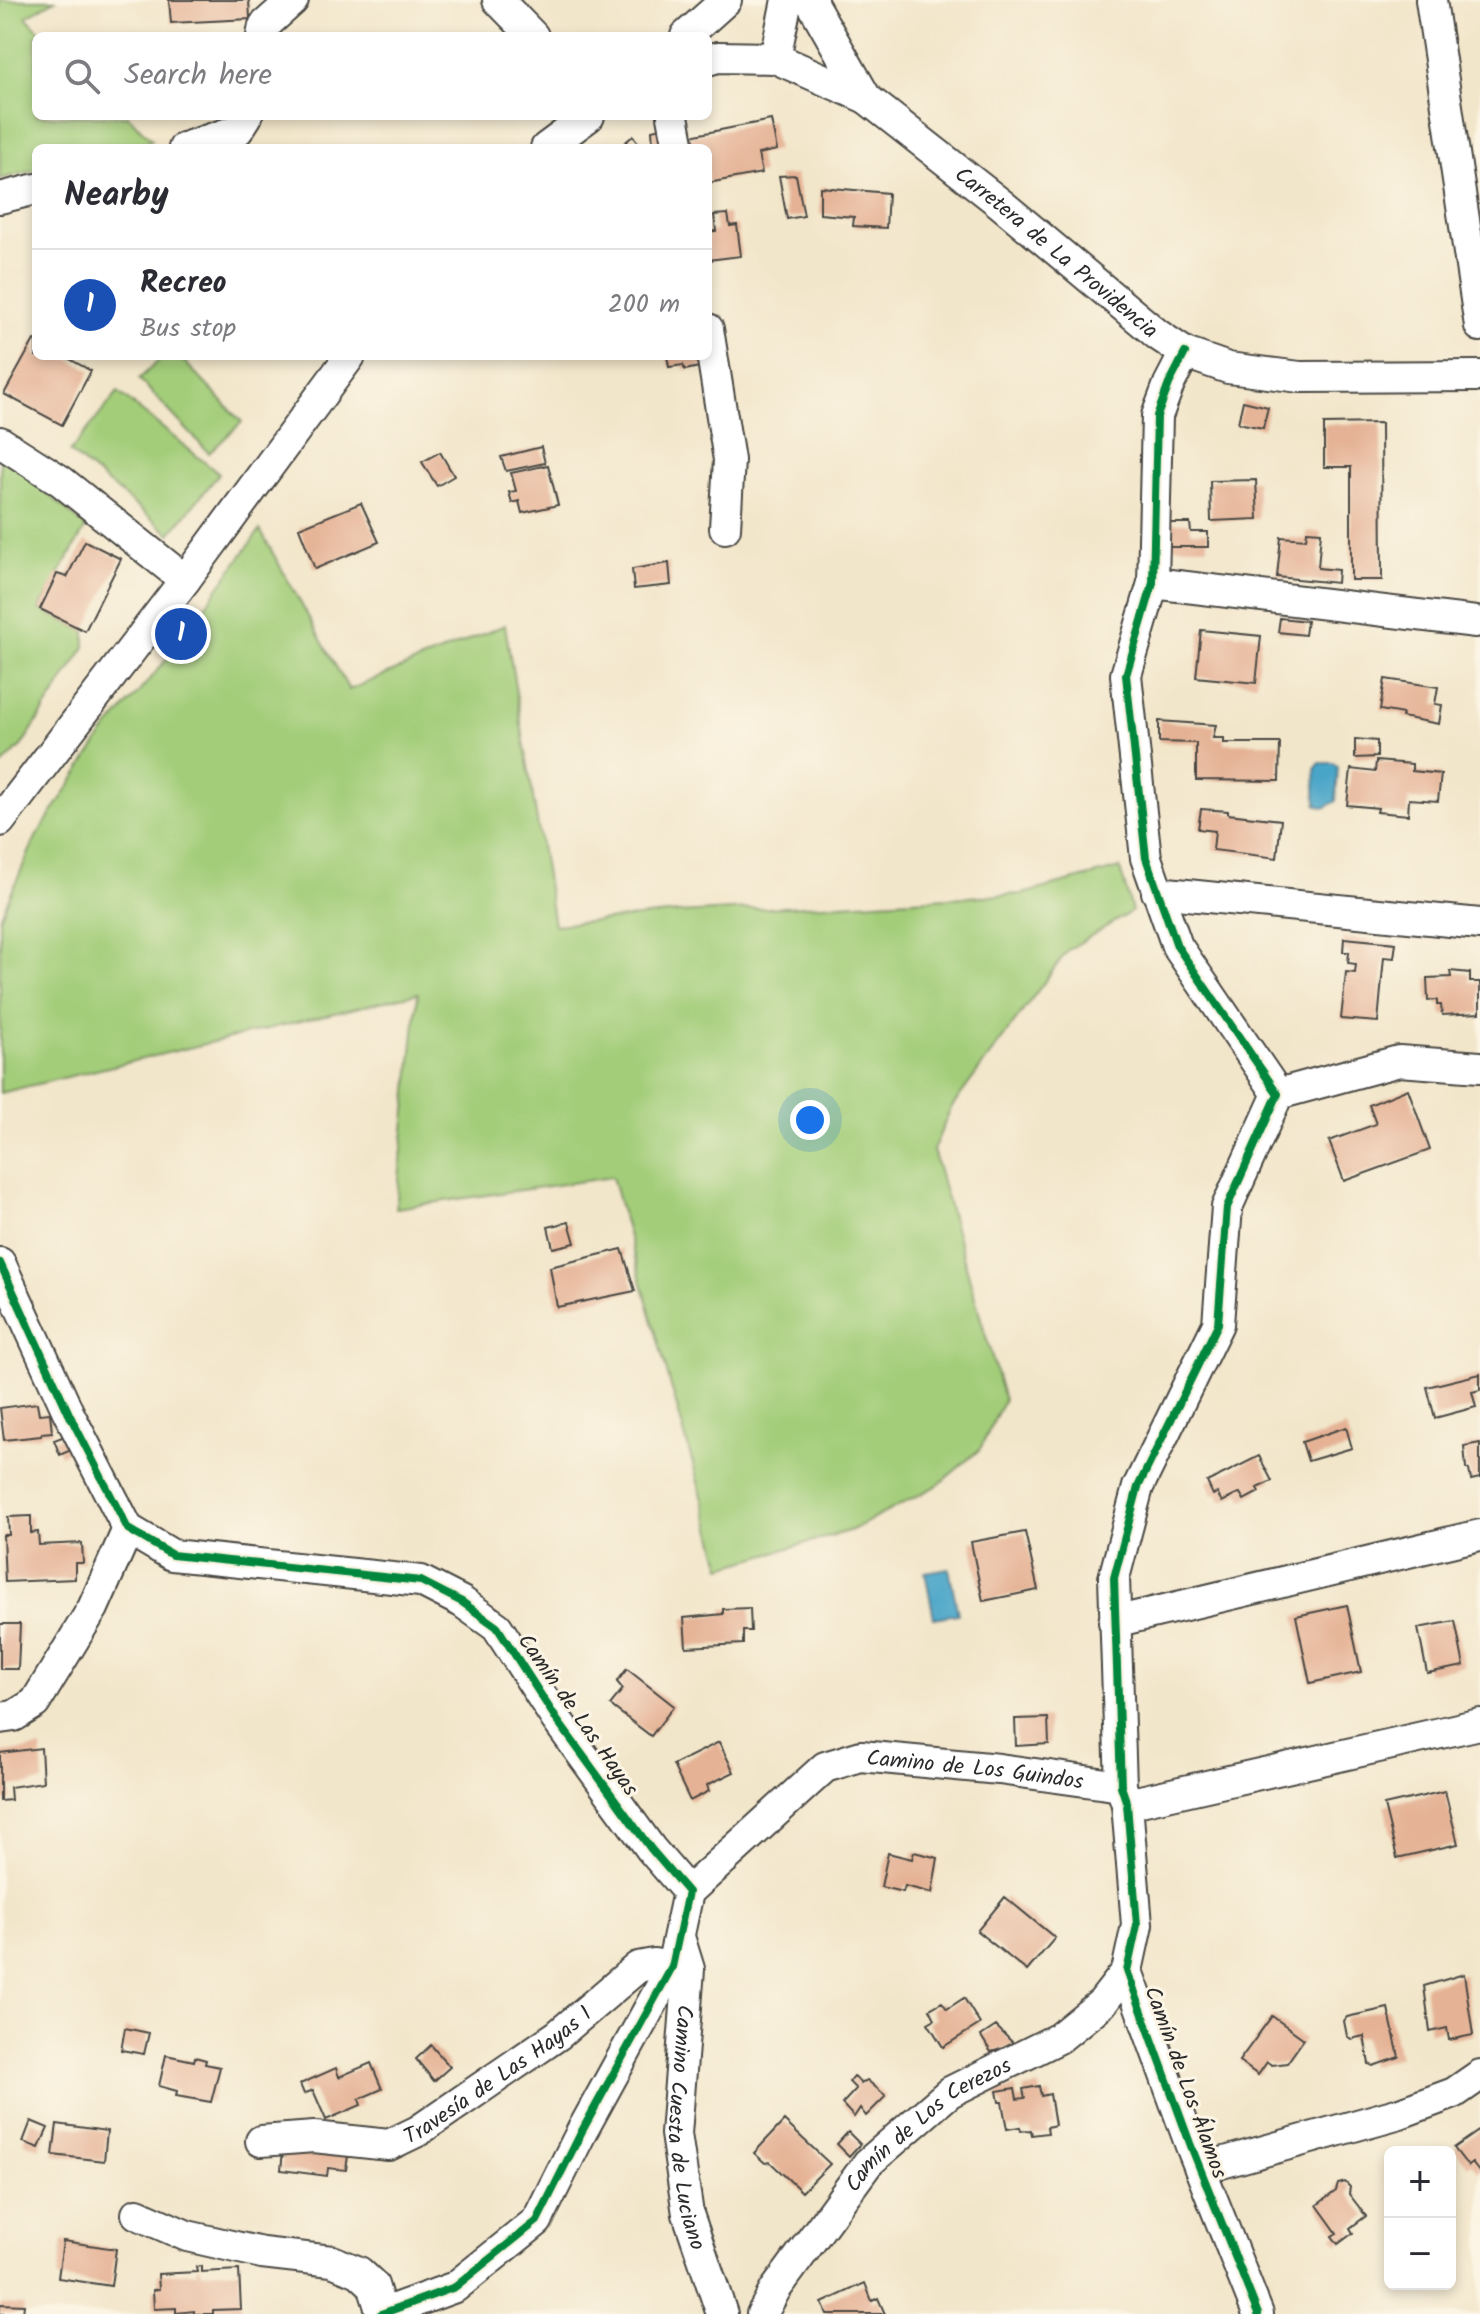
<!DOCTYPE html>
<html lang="en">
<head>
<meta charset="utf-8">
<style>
  body { margin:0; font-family:Kalam,sans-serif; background:#f2f2f3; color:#2b2b33 }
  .controls { position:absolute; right:24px; bottom:24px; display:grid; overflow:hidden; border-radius:12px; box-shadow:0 4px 12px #0003 }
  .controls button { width:72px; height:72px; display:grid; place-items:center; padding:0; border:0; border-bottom:2px solid #e1e1e2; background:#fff; color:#2b2b33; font:40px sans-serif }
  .you { position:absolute; left:810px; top:1120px; width:28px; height:28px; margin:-20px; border:6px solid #fff; border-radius:50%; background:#1a73e8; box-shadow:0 0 0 12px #1a73e833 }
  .badge { display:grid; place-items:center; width:52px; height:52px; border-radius:50%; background:#0f766e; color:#fff; font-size:26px; font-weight:700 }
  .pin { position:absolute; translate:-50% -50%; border:4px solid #fff; box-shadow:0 2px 8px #0006 }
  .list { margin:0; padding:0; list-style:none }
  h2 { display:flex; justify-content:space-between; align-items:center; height:104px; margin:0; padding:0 32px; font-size:34px }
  h2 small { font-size:26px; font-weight:400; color:#7c7c81 }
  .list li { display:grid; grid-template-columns:52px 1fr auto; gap:24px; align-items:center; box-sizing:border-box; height:112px; padding:0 32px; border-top:2px solid #e1e1e2 }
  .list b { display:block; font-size:30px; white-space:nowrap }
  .list p { margin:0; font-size:26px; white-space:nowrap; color:#7c7c81 }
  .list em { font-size:26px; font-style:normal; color:#7c7c81 }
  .icon { flex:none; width:44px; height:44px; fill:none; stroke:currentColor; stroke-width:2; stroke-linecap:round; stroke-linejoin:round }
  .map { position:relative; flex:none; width:1480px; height:2314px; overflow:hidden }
  .search { position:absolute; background:#fff; box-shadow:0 4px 12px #0003; left:32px; top:32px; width:680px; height:88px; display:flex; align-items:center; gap:20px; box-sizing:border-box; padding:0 28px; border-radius:12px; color:#7c7c81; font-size:30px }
  .panel { position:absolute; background:#fff; box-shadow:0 4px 12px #0003; left:32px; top:144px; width:680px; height:216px; border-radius:12px }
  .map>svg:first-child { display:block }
  .green { fill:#a3cd79; stroke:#677c52; stroke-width:2 }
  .water { fill:#4aa5c8; stroke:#3a687a; stroke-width:2 }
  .building { fill:#e5b295 }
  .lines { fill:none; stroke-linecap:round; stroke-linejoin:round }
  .minor-casing { stroke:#494743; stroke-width:34 }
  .minor { stroke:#fff; stroke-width:30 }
  .cycleway-casing { stroke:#fcf5e5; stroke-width:13 }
  .cycleway { stroke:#00873e; stroke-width:8 }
  .labels { text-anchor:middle; stroke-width:6; stroke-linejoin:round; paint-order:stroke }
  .street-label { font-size:22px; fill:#2b2b2b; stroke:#fcf5e5 }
</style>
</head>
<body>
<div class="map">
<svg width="1480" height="2314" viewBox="0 0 1480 2314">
  <rect width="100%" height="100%" fill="#fcf5e5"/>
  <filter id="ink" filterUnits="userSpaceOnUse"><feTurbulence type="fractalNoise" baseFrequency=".0125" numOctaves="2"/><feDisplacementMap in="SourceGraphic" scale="16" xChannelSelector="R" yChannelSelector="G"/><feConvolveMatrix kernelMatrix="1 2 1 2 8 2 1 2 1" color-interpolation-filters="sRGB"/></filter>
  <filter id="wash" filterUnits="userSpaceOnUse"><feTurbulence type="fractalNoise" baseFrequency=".006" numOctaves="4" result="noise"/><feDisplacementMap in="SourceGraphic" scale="32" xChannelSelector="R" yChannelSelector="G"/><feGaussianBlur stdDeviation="1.8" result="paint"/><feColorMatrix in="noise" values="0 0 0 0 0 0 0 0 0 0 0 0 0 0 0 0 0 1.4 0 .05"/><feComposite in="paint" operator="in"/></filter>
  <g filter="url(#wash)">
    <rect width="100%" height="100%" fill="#f2e6ca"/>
    <path class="green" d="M 0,0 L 55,0 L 26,17 L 45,36 L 36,36 L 36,116 L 128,116 L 152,140 L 121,148 L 36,148 L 36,170 L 0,179 Z
      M 164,356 L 179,356 L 242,422 L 209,453 L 139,379 Z
      M 118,392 L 219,474 L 170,534 L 70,452 Z
      M 0,456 L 15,465 L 86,527 L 39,609 L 85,631 L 85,647 L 22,745 L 0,767 Z
      M 260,530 L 349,690 L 505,625 L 554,925 L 679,913 L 1022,894 L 1120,868 L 1132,911 L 1068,950 L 951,1108 L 933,1150 L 1004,1400 L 980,1449 L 938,1485 L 852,1530 L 722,1567 L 612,1177 L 396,1208 L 418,993 L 0,1093 L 0,918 L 36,837 L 104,733 L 167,659 Z"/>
    <path class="water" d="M 1320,763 L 1334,763 L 1338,767 L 1336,801 L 1325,808 L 1317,805 C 1313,794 1317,782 1315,769 Z
      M 949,1568 L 958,1614 L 934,1618 L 925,1572 Z"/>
    <g id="blocks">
      <path class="building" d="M 169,0 L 249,0 L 250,19 L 171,23 Z
        M 771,120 L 777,150 L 758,154 L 762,173 L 708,183 L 708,148 L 692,148 L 690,136 Z
        M 661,128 L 665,148 L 618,148 L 633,136 L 641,146 L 653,144 L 652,130 Z
        M 796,175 L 804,216 L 787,219 L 779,176 Z
        M 820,187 L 888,193 L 886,228 L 853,226 L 854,217 L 820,214 Z
        M 728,214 L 730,226 L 737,225 L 741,256 L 708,260 L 708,232 L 716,231 L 714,215 Z
        M 34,340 L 36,341 L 36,356 L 64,356 L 91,371 L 62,425 L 4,394 Z
        M 667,356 L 702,356 L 704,366 L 685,370 L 683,365 L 669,367 Z
        M 1243,401 L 1268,407 L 1263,428 L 1238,423 Z
        M 1381,423 L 1382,580 L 1351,580 L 1351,467 L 1324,467 L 1324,424 Z
        M 541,447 L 545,463 L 506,471 L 501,457 Z
        M 440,452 L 454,476 L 437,486 L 422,462 Z
        M 548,465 L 558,505 L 522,513 L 519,501 L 512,503 L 509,492 L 516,491 L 511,473 Z
        M 1256,480 L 1258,519 L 1211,521 L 1210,481 Z
        M 361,503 L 379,542 L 315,569 L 299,528 Z
        M 1167,523 L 1190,523 L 1191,532 L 1208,532 L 1208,547 L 1168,547 Z
        M 1307,531 L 1321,532 L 1318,568 L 1338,570 L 1337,583 L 1277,577 L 1281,537 L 1306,539 Z
        M 85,541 L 121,559 L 85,631 L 40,609 L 57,574 L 67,577 Z
        M 669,563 L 671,585 L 634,589 L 632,569 Z
        M 1280,618 L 1307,621 L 1305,635 L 1278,632 Z
        M 1201,630 L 1261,636 L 1256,683 L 1196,677 Z
        M 1385,679 L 1438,687 L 1435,704 L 1442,705 L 1439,724 L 1402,717 L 1403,714 L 1380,710 Z
        M 1159,721 L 1216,725 L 1213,738 L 1224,738 L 1224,743 L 1280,743 L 1279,781 L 1196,780 L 1196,743 L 1159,742 Z
        M 1355,739 L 1377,741 L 1377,757 L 1355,758 Z
        M 1376,761 L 1412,764 L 1412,771 L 1441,774 L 1438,801 L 1409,799 L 1408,815 L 1377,812 L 1378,808 L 1347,805 L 1351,769 L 1375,772 Z
        M 1201,809 L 1228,811 L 1228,814 L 1281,820 L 1277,858 L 1213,850 L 1215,831 L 1198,829 Z
        M 1344,938 L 1396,943 L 1394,958 L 1384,957 L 1378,1022 L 1341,1019 L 1346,972 L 1355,973 L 1356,964 L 1348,963 L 1349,952 L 1343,952 Z
        M 1450,971 L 1470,973 L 1470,982 L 1480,982 L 1480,1013 L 1442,1015 L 1441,1005 L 1437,1005 L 1437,1000 L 1428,1001 L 1427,978 L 1451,977 Z
        M 1408,1089 L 1430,1150 L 1344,1181 L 1329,1141 L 1376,1124 L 1369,1105 Z
        M 569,1222 L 575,1243 L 553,1248 L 548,1227 Z
        M 622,1249 L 635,1291 L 557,1307 L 550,1267 Z
        M 1480,1374 L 1480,1390 L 1472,1392 L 1476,1407 L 1435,1418 L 1427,1387 Z
        M 37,1403 L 39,1414 L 50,1413 L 52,1432 L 42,1433 L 41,1436 L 4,1440 L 0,1408 Z
        M 1346,1427 L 1352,1448 L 1308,1461 L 1302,1442 Z
        M 65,1436 L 71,1450 L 60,1455 L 54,1440 Z
        M 1480,1443 L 1480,1478 L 1471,1480 L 1469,1470 L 1466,1468 L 1464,1446 Z
        M 1259,1456 L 1272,1481 L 1257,1488 L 1259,1492 L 1244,1500 L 1240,1493 L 1222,1502 L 1217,1493 L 1213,1495 L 1207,1482 Z
        M 31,1516 L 31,1533 L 38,1532 L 39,1545 L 82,1543 L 83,1563 L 75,1563 L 75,1579 L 5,1582 L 3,1535 L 9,1535 L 8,1517 Z
        M 1025,1532 L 1038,1590 L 983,1601 L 971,1542 Z
        M 1347,1605 L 1361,1672 L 1310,1683 L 1296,1616 Z
        M 750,1608 L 751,1631 L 743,1631 L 743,1644 L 686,1647 L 684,1618 L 723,1614 L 723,1609 Z
        M 1455,1621 L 1464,1666 L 1427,1673 L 1418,1628 Z
        M 0,1624 L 20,1624 L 18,1669 L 0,1669 Z
        M 627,1669 L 674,1706 L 651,1736 L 610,1705 L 623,1689 L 617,1682 Z
        M 1048,1718 L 1049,1744 L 1016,1746 L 1015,1719 Z
        M 719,1742 L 734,1772 L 707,1785 L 709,1791 L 690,1801 L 673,1765 Z
        M 41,1748 L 43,1782 L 10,1787 L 11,1800 L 0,1801 L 0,1753 Z
        M 1445,1791 L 1458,1844 L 1397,1858 L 1384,1805 Z
        M 914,1852 L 938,1858 L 932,1893 L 905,1886 L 903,1892 L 881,1887 L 888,1853 L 912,1859 Z
        M 1005,1897 L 1055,1938 L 1027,1971 L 977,1931 Z
        M 1464,1974 L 1473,2035 L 1449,2040 L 1447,2028 L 1430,2032 L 1424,1986 Z
        M 964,1998 L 980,2024 L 943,2047 L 928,2023 L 935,2019 L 930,2009 L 942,2002 L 947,2009 Z
        M 1388,2008 L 1399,2057 L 1373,2066 L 1369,2064 L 1364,2036 L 1351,2039 L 1347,2036 L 1344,2021 L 1347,2017 Z
        M 1272,2016 L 1304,2039 L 1287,2063 L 1272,2065 L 1267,2062 L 1258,2075 L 1239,2061 Z
        M 996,2026 L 1015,2045 L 991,2052 L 981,2036 Z
        M 125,2028 L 149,2033 L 144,2054 L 121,2050 Z
        M 431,2045 L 450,2067 L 434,2081 L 416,2059 Z
        M 166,2055 L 194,2061 L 195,2057 L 206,2060 L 205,2064 L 220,2067 L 211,2102 L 176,2096 L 177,2091 L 159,2086 Z
        M 371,2063 L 382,2089 L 359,2099 L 361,2105 L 326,2120 L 313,2090 L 304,2094 L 300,2084 L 336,2068 L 339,2077 Z
        M 854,2076 L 861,2084 L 867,2080 L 886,2096 L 866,2116 L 860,2108 L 854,2117 L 842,2104 L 856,2089 L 849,2082 Z
        M 1039,2086 L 1041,2096 L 1050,2094 L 1055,2125 L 1047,2127 L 1048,2133 L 1032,2135 L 1031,2130 L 1021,2131 L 1020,2127 L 1007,2129 L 1002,2102 L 999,2102 L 997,2091 L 1015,2088 L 1017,2099 L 1025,2098 L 1023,2089 Z
        M 31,2121 L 48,2128 L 39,2148 L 23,2142 Z
        M 784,2121 L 830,2164 L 802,2192 L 770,2162 L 765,2163 L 754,2153 Z
        M 57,2124 L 107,2131 L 104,2161 L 53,2155 Z
        M 1480,2130 L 1480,2173 L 1472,2163 L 1468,2166 L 1454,2148 Z
        M 848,2132 L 860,2144 L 849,2156 L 837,2144 Z
        M 349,2148 L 346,2170 L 328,2168 L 327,2176 L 281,2170 L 283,2151 Z
        M 1345,2182 L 1350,2187 L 1349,2194 L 1366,2216 L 1350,2228 L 1353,2233 L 1338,2244 L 1332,2236 L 1337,2233 L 1317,2205 L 1336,2191 L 1338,2184 Z
        M 63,2241 L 116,2249 L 111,2286 L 58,2278 Z
        M 201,2266 L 201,2272 L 239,2270 L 241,2309 L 213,2310 L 213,2314 L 194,2314 L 194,2311 L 176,2313 L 176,2308 L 154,2309 L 153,2290 L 159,2289 L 158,2274 L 197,2272 L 196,2267 Z
        M 865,2283 L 872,2301 L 878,2298 L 885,2314 L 827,2314 L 822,2303 Z
        M 0,2304 L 24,2305 L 23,2314 L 0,2314 Z"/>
    </g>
  </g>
  <g filter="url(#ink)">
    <use href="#blocks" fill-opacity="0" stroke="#494743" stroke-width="2"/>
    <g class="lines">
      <g class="minor-casing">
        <g id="minor">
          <path d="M 498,0 L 533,36"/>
          <path d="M 812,0 L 813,5 L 866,98"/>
          <path d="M 1431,0 L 1480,326"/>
          <path d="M 262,36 L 264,26 L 293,0"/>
          <path d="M 686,36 L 726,0"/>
          <path d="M 775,58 L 787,0"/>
          <path id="s1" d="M 708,60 L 718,57 L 775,58 L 866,98 L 1001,204 L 1158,335 L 1185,353 L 1228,368 L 1300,377 L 1480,376"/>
          <path d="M 673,116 L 679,148"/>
          <path d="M 184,148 L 238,130 L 247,116"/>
          <path d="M 546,148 L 589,116"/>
          <path d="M 0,198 L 36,189"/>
          <path d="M 708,329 L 729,460 L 725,528"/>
          <path d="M 1185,353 L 1169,384 L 1157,416 L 1153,583 L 1126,675 L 1146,858 L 1177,946 L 1278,1094 L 1227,1207 L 1218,1324 L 1138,1487 L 1114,1578 L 1121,1786 L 1127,1804 L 1137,1925 L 1127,1971 L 1191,2146 L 1258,2314"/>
          <path d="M 0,442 L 61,481 L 185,580"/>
          <path d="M 1153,583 L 1476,622"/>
          <path d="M 0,821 L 185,580 L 350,356"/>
          <path d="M 1157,892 L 1480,924"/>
          <path d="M 1278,1094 L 1399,1061 L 1480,1067"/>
          <path d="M 0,1263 L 69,1414 L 128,1529 L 172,1555 L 421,1581 L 462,1602 L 497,1627 L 557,1720 L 651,1849 L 688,1892 L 672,1967 L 582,2131 L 537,2221 L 455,2287 L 381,2314"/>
          <path d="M 1114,1622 L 1480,1535"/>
          <path d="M 0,1718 L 14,1716 L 35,1703 L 93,1608 L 128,1529"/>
          <path d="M 1127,1804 L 1480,1724"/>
          <path id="s2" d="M 688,1892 L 825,1767 L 861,1756 L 999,1769 L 1121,1786"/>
          <path id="s3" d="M 680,1940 L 689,1969 L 676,2134 L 688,2214 L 722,2314"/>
          <path id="s4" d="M 261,2141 L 314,2137 L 389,2145 L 418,2131 L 558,2035 L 638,1967 L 654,1964 L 672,1967"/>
          <path d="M 1200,2169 L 1400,2113 L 1454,2093 L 1480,2075"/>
          <path d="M 137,2214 L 187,2236 L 262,2253 L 332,2261 L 359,2272 L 373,2285 L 382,2314"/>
          <path id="s5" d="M 762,2314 L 775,2290 L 868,2163 L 950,2092 L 1059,2038 L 1102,2003 L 1127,1971"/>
        </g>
      </g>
      <use href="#minor" class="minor"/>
      <g class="cycleway-casing">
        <path id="cycleway" d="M 1185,353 L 1169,384 L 1157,416 L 1153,583 L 1126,675 L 1146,858 L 1177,946 L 1278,1094 L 1227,1207 L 1218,1324 L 1138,1487 L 1114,1578 L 1121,1786 L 1127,1804 L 1137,1925 L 1127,1971 L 1191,2146 L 1258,2314
          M 0,1263 L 69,1414 L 128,1529 L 172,1555 L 421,1581 L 462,1602 L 497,1627 L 557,1720 L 651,1849 L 688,1892 L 672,1967 L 582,2131 L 537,2221 L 455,2287 L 381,2314"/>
      </g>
      <use href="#cycleway" class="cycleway"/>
    </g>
  </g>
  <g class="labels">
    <g class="street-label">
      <text dy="8" stroke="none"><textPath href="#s1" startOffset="412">Carretera de La Providencia</textPath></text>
      <text transform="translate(579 1714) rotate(55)" y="8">Camín de Las Hayas</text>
      <text dy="8" stroke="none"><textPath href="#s2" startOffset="338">Camino de Los Guindos</textPath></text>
      <text dy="8" stroke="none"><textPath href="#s4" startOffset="258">Travesía de Las Hayas 1</textPath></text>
      <text transform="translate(1187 2082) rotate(70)" y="8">Camín de Los Álamos</text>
      <text dy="8" stroke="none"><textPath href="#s3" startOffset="190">Camino Cuesta de Luciano</textPath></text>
      <text dy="8" stroke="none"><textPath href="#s5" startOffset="256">Camín de Los Cerezos</textPath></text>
    </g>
  </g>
</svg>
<div class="controls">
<button>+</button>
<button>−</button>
</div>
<div class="you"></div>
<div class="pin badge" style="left:181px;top:634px;background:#1a4fb4">1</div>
<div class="search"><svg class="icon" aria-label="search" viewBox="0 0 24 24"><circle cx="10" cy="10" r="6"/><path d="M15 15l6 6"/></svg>Search here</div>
<section class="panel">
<h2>Nearby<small></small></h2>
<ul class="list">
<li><span class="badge" style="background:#1a4fb4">1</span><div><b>Recreo</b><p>Bus stop</p></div><em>200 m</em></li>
</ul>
</section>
</div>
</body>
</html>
